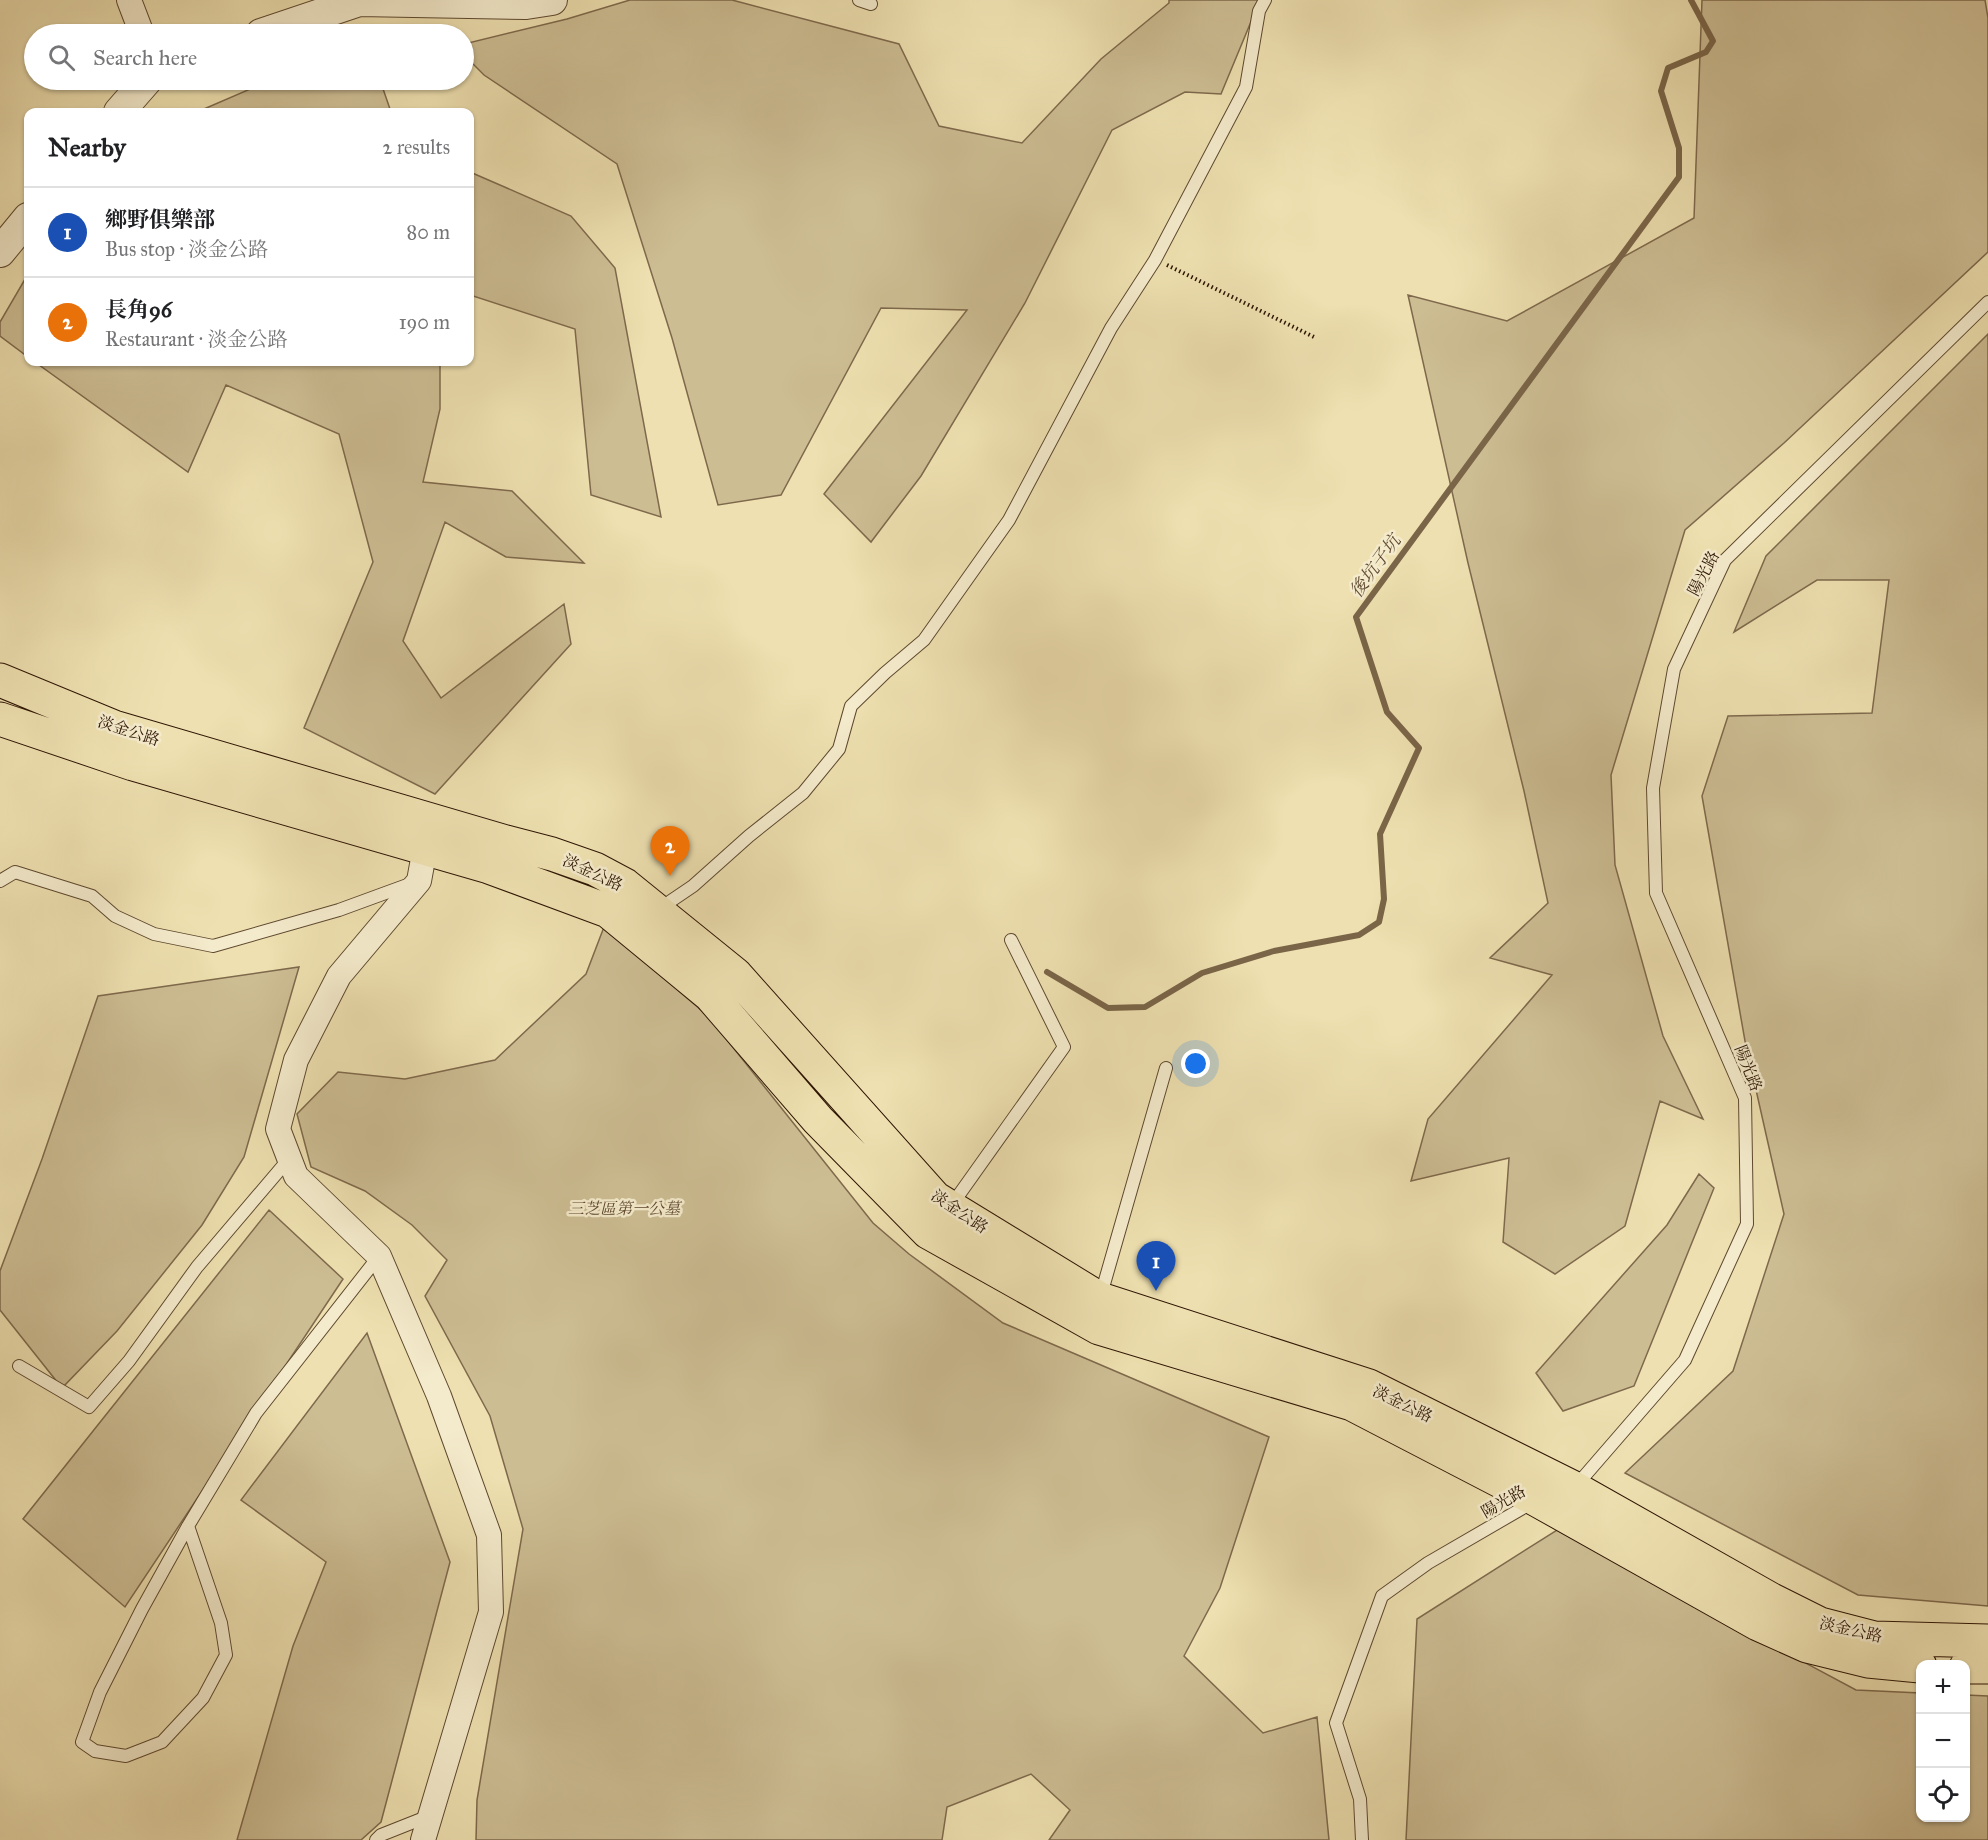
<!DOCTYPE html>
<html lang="en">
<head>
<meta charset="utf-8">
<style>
  body { margin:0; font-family:"IM FELL Great Primer","Noto Serif TC",serif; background:#f2f2f2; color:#202124 }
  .controls { position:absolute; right:18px; bottom:18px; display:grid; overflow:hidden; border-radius:12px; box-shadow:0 2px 4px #0004 }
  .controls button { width:54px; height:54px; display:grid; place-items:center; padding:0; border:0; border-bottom:2px solid #e0e0e0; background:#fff; color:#202124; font:30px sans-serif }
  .you { position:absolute; left:1196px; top:1064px; width:21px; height:21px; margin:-15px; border:4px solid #fff; border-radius:50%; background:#1a73e8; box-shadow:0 0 0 9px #1a73e833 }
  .badge { display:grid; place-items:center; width:39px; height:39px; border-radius:50%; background:#8f2418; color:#fff; font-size:20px; font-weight:700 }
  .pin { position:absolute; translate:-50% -50px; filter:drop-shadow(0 2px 3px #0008) }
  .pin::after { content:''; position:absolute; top:32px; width:21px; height:18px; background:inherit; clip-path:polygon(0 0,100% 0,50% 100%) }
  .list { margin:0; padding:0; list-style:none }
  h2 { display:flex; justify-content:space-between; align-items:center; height:78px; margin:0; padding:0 24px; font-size:26px }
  h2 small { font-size:20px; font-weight:400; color:#757577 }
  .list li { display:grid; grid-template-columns:39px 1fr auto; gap:18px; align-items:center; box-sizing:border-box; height:90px; padding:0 24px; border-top:2px solid #e0e0e0 }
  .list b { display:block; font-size:22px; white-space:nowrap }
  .list p { margin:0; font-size:20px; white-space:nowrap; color:#757577 }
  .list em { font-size:20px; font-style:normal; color:#757577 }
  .icon { flex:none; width:33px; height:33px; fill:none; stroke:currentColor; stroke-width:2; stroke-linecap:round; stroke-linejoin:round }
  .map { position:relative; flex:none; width:1988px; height:1840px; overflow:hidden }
  .search { position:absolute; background:#fff; box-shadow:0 2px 4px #0004; left:24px; top:24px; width:450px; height:66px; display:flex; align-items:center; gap:15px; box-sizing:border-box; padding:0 21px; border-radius:33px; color:#757577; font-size:22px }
  .panel { position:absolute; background:#fff; box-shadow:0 2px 4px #0004; left:24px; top:108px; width:450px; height:258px; border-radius:12px }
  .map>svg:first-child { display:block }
  .green { fill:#cdbd93; stroke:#7e694c; stroke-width:1.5 }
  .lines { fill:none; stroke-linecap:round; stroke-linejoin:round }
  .stream { stroke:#7a6548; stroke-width:6 }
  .service-casing { stroke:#5e482f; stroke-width:14 }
  .minor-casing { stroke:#5e482f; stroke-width:26 }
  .tertiary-casing { stroke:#5e482f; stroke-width:32 }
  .primary-casing { stroke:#2e1504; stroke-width:35 }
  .path { stroke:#2e1504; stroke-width:4; stroke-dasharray:1.5 3; stroke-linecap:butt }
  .service { stroke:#f4ebcc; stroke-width:12 }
  .minor { stroke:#f4ebcc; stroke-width:24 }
  .tertiary { stroke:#f4ebcc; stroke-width:30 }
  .primary { stroke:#eee0b0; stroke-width:33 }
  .labels { text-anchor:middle; stroke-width:5; stroke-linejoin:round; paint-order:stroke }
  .street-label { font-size:16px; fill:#2e1504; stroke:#f4ebcc }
  .park-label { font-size:16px; font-style:italic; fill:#5e472f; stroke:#f4ebcc }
  .water-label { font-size:18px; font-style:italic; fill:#614b32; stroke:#f4ebcc }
</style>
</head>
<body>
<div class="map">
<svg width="1988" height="1840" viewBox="0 0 1988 1840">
  <rect width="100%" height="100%" fill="#eee0b0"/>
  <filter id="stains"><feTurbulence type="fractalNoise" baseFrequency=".00333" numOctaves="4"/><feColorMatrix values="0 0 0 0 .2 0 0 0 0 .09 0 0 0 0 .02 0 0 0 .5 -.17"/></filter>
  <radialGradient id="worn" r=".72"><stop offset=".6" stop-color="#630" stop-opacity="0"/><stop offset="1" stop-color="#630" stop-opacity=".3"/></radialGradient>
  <path class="green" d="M 630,0 L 732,0 L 899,44 L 939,126 L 1022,143 L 1101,59 L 1169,3 L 1169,0 L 1260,0 L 1221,94 L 1185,92 L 1112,130 L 1025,303 L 921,476 L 871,542 L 824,494 L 967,310 L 881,308 L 781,495 L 718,505 L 672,338 L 617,164 L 484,75 L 464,55 L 464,44 L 567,19 Z
    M 1702,0 L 1985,0 L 1988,18 L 1988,252 L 1784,443 L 1685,530 L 1611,775 L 1615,865 L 1663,1036 L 1703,1119 L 1660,1101 L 1625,1226 L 1555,1274 L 1503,1242 L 1509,1158 L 1411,1181 L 1428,1119 L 1552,975 L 1490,958 L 1548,903 L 1524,791 L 1468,563 L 1408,295 L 1507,321 L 1694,218 Z
    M 271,80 L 380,80 L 391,112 L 197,112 Z
    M 470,172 L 571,216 L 615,268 L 661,517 L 591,495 L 575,329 L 470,295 Z
    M 28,274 L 28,357 L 0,336 L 0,322 Z
    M 1988,334 L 1988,1606 L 1858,1595 L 1625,1473 L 1733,1371 L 1784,1214 L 1745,1041 L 1702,796 L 1728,716 L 1872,713 L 1889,580 L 1817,580 L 1734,632 L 1766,556 Z
    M 35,362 L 440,362 L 440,409 L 423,482 L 512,491 L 584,563 L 506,557 L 445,522 L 403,641 L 441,698 L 564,604 L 571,644 L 435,794 L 304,728 L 373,562 L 339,434 L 226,385 L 188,472 Z
    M 604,927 L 708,1016 L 873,1223 L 909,1254 L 1003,1323 L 1269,1437 L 1220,1588 L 1184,1656 L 1263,1733 L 1317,1717 L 1329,1840 L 1049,1840 L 1070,1810 L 1031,1774 L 947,1807 L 942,1840 L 476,1840 L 477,1800 L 523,1529 L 490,1416 L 425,1296 L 447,1260 L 412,1225 L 365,1191 L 311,1167 L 297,1114 L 338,1072 L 405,1079 L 495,1060 L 586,974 Z
    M 299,967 L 244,1157 L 202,1225 L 117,1331 L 62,1388 L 0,1310 L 0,1271 L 42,1159 L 98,996 Z
    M 1699,1174 L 1714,1188 L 1634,1386 L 1563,1411 L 1536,1373 L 1667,1225 Z
    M 269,1210 L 343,1279 L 125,1607 L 23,1519 Z
    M 367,1333 L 450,1562 L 381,1822 L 361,1840 L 237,1840 L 293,1646 L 326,1562 L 241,1500 Z
    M 1557,1530 L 1856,1690 L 1920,1693 L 1920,1818 L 1966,1818 L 1966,1695 L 1988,1696 L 1988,1840 L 1406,1840 L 1417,1619 Z"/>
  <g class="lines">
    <path class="stream" d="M 1047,972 L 1108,1008 L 1145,1007 L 1202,973 L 1274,951 L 1359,935 L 1379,922 L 1384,899 L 1380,834 L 1419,748 L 1387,712 L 1356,617 L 1679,177 L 1679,148 L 1661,91 L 1668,68 L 1706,52 L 1713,41 L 1691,0"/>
    <g class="service-casing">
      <path id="service" d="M 859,0 L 871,4
        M 0,881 L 15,872 L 92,896 L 115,916 L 154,934 L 213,946 L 339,910 L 410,884
        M 659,909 L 693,886 L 749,836 L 803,793 L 839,749 L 851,706 L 885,673 L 924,640 L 1009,520 L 1111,328 L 1155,260 L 1246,87 L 1259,11 L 1265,0
        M 951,1206 L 1064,1047 L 1011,940
        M 1100,1298 L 1166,1068
        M 19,1366 L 89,1407 L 129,1361 L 197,1267 L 288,1160
        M 1575,1487 L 1685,1360 L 1747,1224 L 1745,1098 L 1656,893 L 1653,788 L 1674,669 L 1725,560 L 1988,302
        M 188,1526 L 221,1623 L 226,1655 L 203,1698 L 162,1742 L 126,1756 L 95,1751 L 82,1742 L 100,1692 L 142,1609 L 188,1526 L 256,1413 L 379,1256
        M 376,1840 L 381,1835 L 429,1816
        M 1362,1840 L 1360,1799 L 1336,1723 L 1382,1596 L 1428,1563 L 1533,1502"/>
    </g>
    <g class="minor-casing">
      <path id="minor" d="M 129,0 L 142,34
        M 423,1840 L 491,1612 L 489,1535 L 439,1396 L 379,1256 L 296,1176 L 278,1129 L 296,1060 L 339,976 L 419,881 L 425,848 L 433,835"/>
    </g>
    <g class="tertiary-casing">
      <path id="tertiary" d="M 261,34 L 359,1 L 526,4 L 552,0
        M 119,112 L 147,80
        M 0,252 L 28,218"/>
    </g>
    <g class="primary-casing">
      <path id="primary" d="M 0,680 L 114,727 L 506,842 L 552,854 L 595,869 L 625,885 L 735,974 L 935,1198 L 1100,1299 L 1369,1386 L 1574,1488 L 1772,1600 L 1820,1624 L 1874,1638 L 1988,1641
        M 0,719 L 133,764 L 489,867 L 608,911 L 710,995 L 818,1120 L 928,1232 L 1099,1328 L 1352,1404 L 1537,1500 L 1758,1624 L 1807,1646 L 1868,1661 L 1920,1666
        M 1966,1667 L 1988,1667"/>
    </g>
    <path class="path" d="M 1167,265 L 1314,337"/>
    <use href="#service" class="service"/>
    <use href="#minor" class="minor"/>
    <use href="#tertiary" class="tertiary"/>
    <use href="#primary" class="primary"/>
  </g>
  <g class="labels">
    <g class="street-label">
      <text transform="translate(1703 573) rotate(-62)" y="6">陽光路</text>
      <text transform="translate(129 730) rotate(18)" y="6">淡金公路</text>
      <text transform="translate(593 872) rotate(25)" y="6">淡金公路</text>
      <text transform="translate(1749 1068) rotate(69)" y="6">陽光路</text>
      <text transform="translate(960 1211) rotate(34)" y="6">淡金公路</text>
      <text transform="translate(1403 1403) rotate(26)" y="6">淡金公路</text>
      <text transform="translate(1503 1501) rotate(-30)" y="6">陽光路</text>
      <text transform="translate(1851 1629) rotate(13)" y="6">淡金公路</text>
    </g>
    <g class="park-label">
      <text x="624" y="1214">三芝區第一公墓</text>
    </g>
    <g class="water-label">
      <text transform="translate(1375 566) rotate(-54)" y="6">後坑子坑</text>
    </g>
  </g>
  <rect width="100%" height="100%" filter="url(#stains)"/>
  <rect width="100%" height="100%" fill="url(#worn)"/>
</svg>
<div class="controls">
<button>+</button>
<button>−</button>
<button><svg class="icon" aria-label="locate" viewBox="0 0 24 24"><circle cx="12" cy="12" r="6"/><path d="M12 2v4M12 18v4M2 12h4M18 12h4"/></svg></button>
</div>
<div class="you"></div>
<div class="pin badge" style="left:1156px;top:1291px;background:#1a4fb4">1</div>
<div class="pin badge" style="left:670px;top:876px;background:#e8710a">2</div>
<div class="search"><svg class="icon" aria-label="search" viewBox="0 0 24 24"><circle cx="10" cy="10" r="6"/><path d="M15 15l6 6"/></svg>Search here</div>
<section class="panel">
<h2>Nearby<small>2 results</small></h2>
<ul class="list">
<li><span class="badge" style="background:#1a4fb4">1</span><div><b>鄉野俱樂部</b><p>Bus stop · 淡金公路</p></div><em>80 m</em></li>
<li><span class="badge" style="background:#e8710a">2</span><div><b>長角96</b><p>Restaurant · 淡金公路</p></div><em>190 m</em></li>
</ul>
</section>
</div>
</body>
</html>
